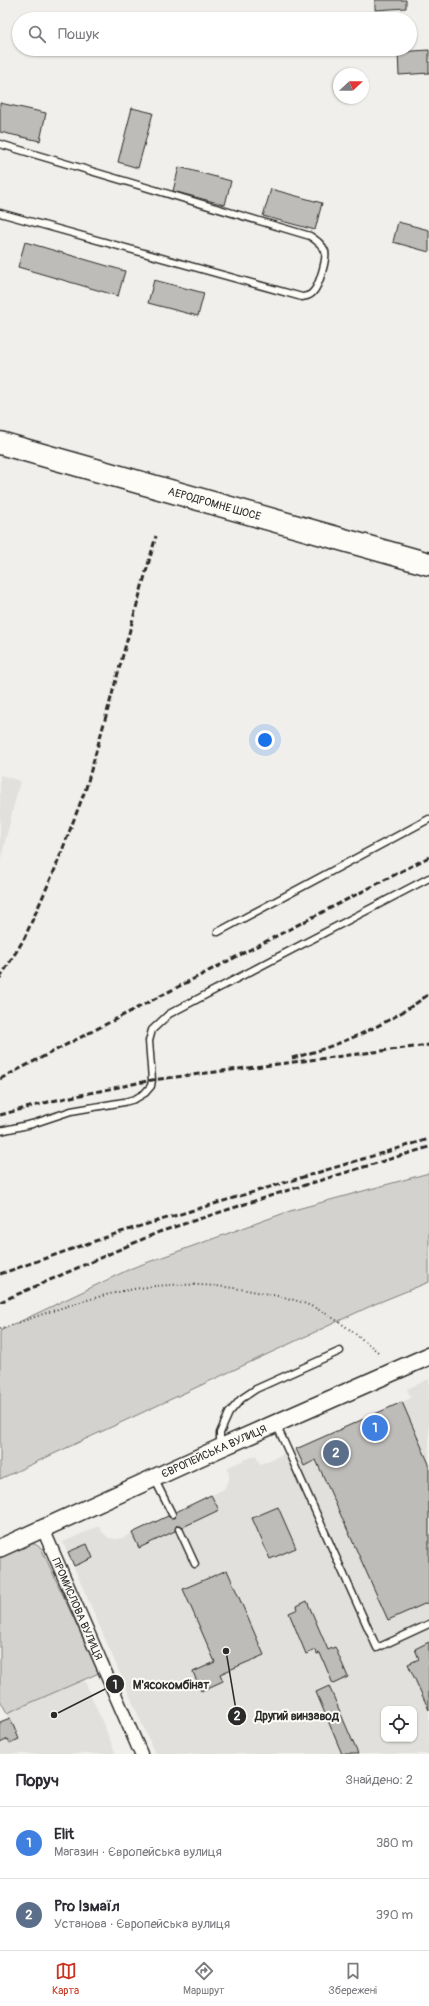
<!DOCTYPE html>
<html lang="uk">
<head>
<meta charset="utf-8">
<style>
  body { margin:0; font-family:Pangolin,sans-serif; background:#f2f2f3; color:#2b2b33 }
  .controls { position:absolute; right:12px; bottom:12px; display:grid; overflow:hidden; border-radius:8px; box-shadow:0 1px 3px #0004 }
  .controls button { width:36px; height:36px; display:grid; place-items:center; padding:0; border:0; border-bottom:1px solid #e1e1e2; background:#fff; color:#2b2b33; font:20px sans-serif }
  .compass { position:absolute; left:333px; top:68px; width:36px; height:36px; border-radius:50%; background:#fff; box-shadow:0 1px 3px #0004; rotate:68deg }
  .you { position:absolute; left:265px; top:740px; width:14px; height:14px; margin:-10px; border:3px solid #fff; border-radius:50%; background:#1a73e8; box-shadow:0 0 0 6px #1a73e833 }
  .badge { display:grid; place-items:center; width:26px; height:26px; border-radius:50%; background:#c8321e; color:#fff; font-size:13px; font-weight:700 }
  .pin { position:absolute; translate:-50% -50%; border:2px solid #fff; box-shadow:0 1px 4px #0006 }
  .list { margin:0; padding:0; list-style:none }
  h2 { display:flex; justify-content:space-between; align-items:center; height:52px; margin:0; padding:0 16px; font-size:17px }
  h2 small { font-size:13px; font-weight:400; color:#7c7c81 }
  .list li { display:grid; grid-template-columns:26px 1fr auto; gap:12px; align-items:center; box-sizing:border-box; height:72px; padding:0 16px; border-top:1px solid #e1e1e2 }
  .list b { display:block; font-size:15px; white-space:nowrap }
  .list p { margin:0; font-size:13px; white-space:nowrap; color:#7c7c81 }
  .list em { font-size:13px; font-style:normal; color:#7c7c81 }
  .icon { flex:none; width:22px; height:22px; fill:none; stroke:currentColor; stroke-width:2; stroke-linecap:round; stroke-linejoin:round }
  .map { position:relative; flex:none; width:429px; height:1754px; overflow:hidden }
  .search { position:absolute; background:#fff; box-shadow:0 1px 3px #0004; left:12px; right:12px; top:12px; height:44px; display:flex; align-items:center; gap:10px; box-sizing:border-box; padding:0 14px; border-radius:22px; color:#7c7c81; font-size:15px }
  .sheet { height:196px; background:#fff }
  nav { display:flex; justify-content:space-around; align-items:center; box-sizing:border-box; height:56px; border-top:1px solid #e1e1e2; background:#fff; font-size:11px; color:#7c7c81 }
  nav a { display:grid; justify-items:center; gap:2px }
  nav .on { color:#c8321e }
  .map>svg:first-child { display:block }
  .built { fill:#e1e0dc; fill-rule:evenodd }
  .green { fill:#d3d2cf; stroke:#7f7e7d }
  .building { fill:#bdbcb8; stroke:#2b2b2b }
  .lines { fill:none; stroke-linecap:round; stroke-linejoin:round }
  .lane-casing { stroke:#2b2b2b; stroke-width:9 }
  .street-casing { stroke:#2b2b2b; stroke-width:15 }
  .secondary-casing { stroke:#2b2b2b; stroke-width:20 }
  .highway-casing { stroke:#2b2b2b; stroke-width:25 }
  .path { stroke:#2b2b2b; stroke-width:2; stroke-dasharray:1 3; stroke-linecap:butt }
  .lane { stroke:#fdfcf7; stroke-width:6 }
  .street { stroke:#fdfcf7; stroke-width:12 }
  .secondary { stroke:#fdfcf7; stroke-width:17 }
  .highway { stroke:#fdfcf7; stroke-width:22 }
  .rail { stroke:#2b2b2b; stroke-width:3; stroke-dasharray:6 3; stroke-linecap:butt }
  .labels { text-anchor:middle; stroke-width:4; stroke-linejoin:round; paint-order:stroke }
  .street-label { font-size:11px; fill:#2b2b2b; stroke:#fdfcf7 }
  .leader { fill:none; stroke:#2b2b2b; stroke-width:1.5 }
  .callout-dot { fill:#2b2b2b; stroke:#fdfcf7; stroke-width:1.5 }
  .mark-label { font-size:12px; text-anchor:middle; font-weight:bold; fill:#fff }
  .callout-label { font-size:12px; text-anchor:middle; font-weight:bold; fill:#2b2b2b; stroke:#fdfcf7; stroke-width:4; stroke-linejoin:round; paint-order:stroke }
</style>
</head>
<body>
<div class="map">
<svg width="429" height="1754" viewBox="0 0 429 1754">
  <rect width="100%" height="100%" fill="#f0efeb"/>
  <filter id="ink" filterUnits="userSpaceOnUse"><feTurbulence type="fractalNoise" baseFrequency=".025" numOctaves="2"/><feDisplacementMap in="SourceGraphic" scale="8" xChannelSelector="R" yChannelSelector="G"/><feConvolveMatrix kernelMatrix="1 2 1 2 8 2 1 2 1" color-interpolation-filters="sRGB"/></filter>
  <g filter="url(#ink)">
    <path class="built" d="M 0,775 L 20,781 L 0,862 Z
      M 429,1379 L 429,1754 L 155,1754 L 63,1542 L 99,1526 L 102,1532 L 109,1538 L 117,1539 L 122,1538 L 224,1489 L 229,1479 L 228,1467 L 256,1455 L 260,1464 L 296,1449 L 411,1398 L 407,1389 ZM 384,1709 L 414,1709 L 414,1739 L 384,1739 Z
      M 84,1679 L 116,1754 L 0,1754 L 0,1722 L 9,1718 L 7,1713 Z"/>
    <path class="green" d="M 429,1173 L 429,1282 L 375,1304 L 0,1479 L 0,1331 L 132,1268 L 290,1211 Z
      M 30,1544 L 35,1544 L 41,1548 L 99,1673 L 7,1713 L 0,1700 L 0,1557 Z"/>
    <path class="building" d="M 375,0 L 406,0 L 406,8 L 375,10 Z
      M 429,50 L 429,73 L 399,75 L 398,52 Z
      M 0,103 L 46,113 L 40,141 L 0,132 Z
      M 132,108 L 153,113 L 138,168 L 118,162 Z
      M 179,167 L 231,181 L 225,205 L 173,191 Z
      M 271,189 L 322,203 L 315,230 L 263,216 Z
      M 398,222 L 429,230 L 429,252 L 393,242 Z
      M 25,242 L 125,271 L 118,296 L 18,267 Z
      M 154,280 L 204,293 L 198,316 L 148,303 Z
      M 402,1402 L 429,1464 L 429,1602 L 388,1620 L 316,1460 L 304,1466 L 296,1449 Z
      M 211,1495 L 219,1510 L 183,1527 L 180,1525 L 177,1525 L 175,1531 L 139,1548 L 132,1533 L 168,1516 L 174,1518 L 176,1512 Z
      M 278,1507 L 296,1548 L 270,1559 L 252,1518 Z
      M 87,1544 L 93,1558 L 74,1566 L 68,1552 Z
      M 227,1570 L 264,1655 L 220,1674 L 223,1681 L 201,1691 L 193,1672 L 215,1662 L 183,1589 Z
      M 307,1601 L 328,1650 L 335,1647 L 348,1677 L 333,1684 L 320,1653 L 317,1654 L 316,1650 L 306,1654 L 289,1613 L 298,1609 L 297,1606 Z
      M 429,1642 L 429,1710 L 408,1664 L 419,1659 L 415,1649 Z
      M 329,1686 L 358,1754 L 342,1754 L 316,1692 Z
      M 10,1718 L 19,1739 L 10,1743 L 8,1739 L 0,1743 L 0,1722 Z"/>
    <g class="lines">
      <g class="lane-casing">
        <path id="lane" d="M 0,144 L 310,236 C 316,240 322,244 325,251 C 327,259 319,286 313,292 C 310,296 307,296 302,297 L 0,213
          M 218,932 L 429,819
          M 0,1131 L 32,1124 L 71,1111 L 124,1102 L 135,1099 L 145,1093 L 151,1086 L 152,1080 L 149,1041 L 152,1030 L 169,1014 L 429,878
          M 276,1424 L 377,1648 L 429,1624
          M 220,1447 L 220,1433 L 229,1413 L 241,1399 L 256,1389 L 340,1351
          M 155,1480 L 172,1514
          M 179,1529 L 195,1564"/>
      </g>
      <g class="street-casing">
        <g id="street">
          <path id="s1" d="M 43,1529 L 141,1754"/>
        </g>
      </g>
      <g class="secondary-casing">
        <g id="secondary">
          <path id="s2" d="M 0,1548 L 220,1448 L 429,1356"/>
        </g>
      </g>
      <g class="highway-casing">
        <g id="highway">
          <path id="s3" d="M 0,443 L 429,564"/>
        </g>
      </g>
      <path class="path" d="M 0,1329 C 44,1314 88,1297 134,1289 C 173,1282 213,1284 252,1291 C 273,1295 294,1298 313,1307 C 337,1318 358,1336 378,1352"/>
      <use href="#lane" class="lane"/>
      <use href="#street" class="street"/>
      <use href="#secondary" class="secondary"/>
      <use href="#highway" class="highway"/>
      <path class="rail" d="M 0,978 L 24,939 L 55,869 L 86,788 L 156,536
        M 292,1058 C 340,1046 389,1024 429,994
        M 0,1079 L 429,857
        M 0,1115 L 52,1101 L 152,1080 L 429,1045
        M 0,1274 L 121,1232 L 429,1139
        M 0,1302 L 159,1232 L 276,1194 L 429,1147"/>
    </g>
  </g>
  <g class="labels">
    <g class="street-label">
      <text dy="4" stroke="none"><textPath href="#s3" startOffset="223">АЕРОДРОМНЕ ШОСЕ</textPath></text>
      <text dy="4" stroke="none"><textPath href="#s2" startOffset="235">ЄВРОПЕЙСЬКА ВУЛИЦЯ</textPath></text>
      <text dy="4" stroke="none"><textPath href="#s1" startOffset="87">ПРОМИСЛОВА ВУЛИЦЯ</textPath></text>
    </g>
  </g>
  <path class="leader" d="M54 1715L115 1684M226 1651L237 1716"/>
  <g class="callout-dot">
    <circle cx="54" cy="1715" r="4"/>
    <circle cx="226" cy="1651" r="4"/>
    <circle cx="115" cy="1684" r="10"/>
    <circle cx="237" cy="1716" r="10"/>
  </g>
  <g class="mark-label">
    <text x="115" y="1689">1</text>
    <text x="237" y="1720">2</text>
  </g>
  <g class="callout-label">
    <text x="171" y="1689">М'ясокомбінат</text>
    <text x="297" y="1720">Другий винзавод</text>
  </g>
</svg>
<div class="controls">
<button><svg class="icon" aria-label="locate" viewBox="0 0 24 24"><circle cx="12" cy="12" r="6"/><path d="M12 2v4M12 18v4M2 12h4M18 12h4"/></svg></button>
</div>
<svg class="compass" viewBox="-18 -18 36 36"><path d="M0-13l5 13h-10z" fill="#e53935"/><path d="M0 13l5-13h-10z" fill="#7c7c81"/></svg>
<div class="you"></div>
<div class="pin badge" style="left:375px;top:1428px;background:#3f7fe0">1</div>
<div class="pin badge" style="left:336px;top:1453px;background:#5c6f8a">2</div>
<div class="search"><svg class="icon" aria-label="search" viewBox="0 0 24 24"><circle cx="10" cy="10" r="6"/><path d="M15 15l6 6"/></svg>Пошук</div>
</div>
<section class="sheet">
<h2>Поруч<small>Знайдено: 2</small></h2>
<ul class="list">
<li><span class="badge" style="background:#3f7fe0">1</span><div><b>Elit</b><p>Магазин · Європейська вулиця</p></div><em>380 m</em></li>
<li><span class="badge" style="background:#5c6f8a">2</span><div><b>Pro Ізмаїл</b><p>Установа · Європейська вулиця</p></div><em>390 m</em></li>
</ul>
</section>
<nav>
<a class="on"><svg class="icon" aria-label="map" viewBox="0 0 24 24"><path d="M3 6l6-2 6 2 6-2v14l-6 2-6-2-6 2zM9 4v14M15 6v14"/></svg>Карта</a>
<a><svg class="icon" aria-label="directions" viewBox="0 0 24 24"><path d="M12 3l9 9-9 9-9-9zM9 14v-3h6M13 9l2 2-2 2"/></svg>Маршрут</a>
<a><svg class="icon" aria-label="saved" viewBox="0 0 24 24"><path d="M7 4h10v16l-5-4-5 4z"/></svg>Збережені</a>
</nav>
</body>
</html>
